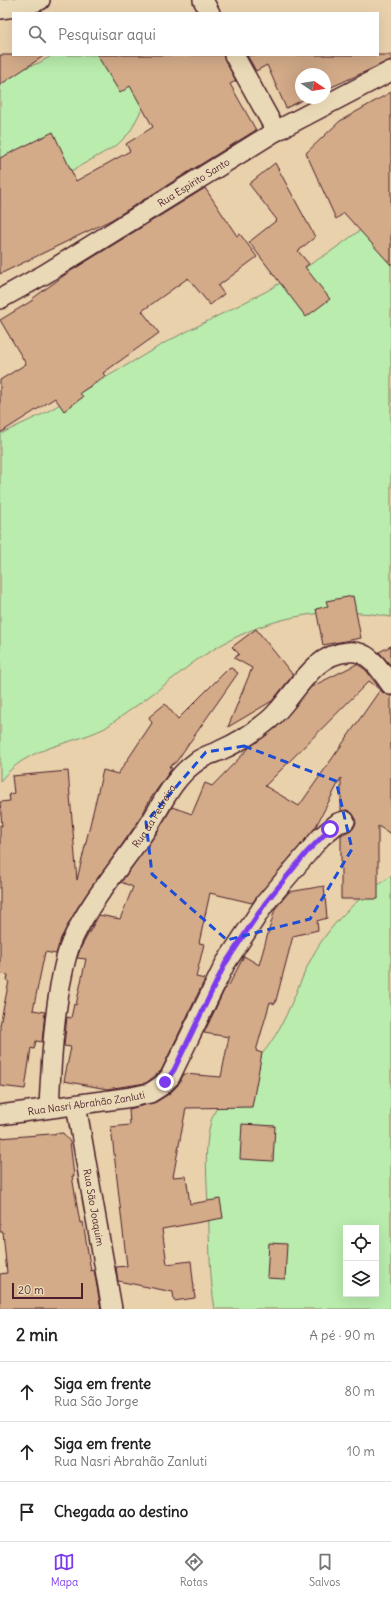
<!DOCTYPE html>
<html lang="pt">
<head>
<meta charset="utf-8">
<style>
  body { margin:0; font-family:Delius,sans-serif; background:#f2f2f2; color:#222 }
  .controls { position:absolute; right:12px; bottom:12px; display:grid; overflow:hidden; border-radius:0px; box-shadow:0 4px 16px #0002 }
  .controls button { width:36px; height:36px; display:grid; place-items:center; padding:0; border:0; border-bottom:1px solid #e0e0e0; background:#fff; color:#222; font:20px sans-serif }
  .compass { position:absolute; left:295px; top:68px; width:36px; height:36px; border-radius:50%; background:#fff; box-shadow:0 4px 16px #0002; rotate:102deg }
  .scale { position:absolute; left:12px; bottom:10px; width:71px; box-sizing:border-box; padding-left:4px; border:2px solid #4a1f2b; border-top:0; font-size:11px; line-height:14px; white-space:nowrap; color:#4a1f2b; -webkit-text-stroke:3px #ead9b6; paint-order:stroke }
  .stop { position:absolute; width:12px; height:12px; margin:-9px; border:3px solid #7c3aed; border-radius:50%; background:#fff }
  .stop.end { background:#7c3aed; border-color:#fff; box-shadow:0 1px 4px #0008 }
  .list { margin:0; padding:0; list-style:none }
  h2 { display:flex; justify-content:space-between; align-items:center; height:52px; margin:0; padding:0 16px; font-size:17px }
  h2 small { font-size:13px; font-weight:400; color:#767676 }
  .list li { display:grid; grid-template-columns:26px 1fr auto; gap:12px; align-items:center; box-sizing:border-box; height:60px; padding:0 16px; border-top:1px solid #e0e0e0 }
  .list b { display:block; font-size:15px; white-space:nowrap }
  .list p { margin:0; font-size:13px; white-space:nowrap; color:#767676 }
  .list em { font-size:13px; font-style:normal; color:#767676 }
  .icon { flex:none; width:22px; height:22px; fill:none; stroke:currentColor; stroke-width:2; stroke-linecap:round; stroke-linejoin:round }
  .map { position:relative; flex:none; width:391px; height:1309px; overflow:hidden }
  .search { position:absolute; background:#fff; box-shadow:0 4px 16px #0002; left:12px; right:12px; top:12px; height:44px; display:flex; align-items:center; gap:10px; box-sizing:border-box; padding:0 14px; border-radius:0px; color:#767676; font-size:15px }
  .sheet { height:232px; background:#fff }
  nav { display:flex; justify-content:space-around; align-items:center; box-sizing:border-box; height:56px; border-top:1px solid #e0e0e0; background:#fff; font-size:11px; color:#767676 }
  nav a { display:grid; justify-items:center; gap:2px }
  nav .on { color:#7c3aed }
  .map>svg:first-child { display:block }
  .green { fill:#b9ecad; stroke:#82866c; fill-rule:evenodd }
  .building { fill:#d3ab89; stroke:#4a1f2b; fill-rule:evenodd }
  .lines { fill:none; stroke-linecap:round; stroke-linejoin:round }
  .minor-casing { stroke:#4a1f2b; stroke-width:22 }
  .minor { stroke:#ead9b6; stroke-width:19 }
  .route { stroke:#7c3aed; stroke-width:5 }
  .marked { fill:none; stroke:#1d4ed8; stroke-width:3; stroke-dasharray:8 5; stroke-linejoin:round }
  .labels { text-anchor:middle; stroke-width:3.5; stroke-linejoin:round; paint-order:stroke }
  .street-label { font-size:10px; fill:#4a1f2b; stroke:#ead9b6 }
</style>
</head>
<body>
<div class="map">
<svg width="391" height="1309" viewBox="0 0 391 1309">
  <rect width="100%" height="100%" fill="#e9d1ac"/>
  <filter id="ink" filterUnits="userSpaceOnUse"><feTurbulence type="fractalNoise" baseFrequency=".025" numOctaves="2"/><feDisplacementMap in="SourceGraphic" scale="8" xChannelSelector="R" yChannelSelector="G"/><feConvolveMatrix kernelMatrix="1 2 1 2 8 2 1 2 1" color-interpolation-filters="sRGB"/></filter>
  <g filter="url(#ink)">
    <path class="green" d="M 53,55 L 144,55 L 146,101 L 130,132 L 117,145 L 45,186 L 0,206 L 0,76 L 39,63 Z
      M 391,208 L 391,617 C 323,604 260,618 203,656 C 193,662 185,669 176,676 C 153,694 129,711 105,728 C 66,747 29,745 0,781 L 0,434 L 45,413 L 168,341 L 267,291 L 330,252 Z
      M 391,876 L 391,1309 L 215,1309 C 209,1276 210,1240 208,1206 C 207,1179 204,1151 210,1125 C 216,1096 252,1069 269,1045 C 287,1020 296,990 309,963 C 327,926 357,898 391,876 ZM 346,1228 L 376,1228 L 376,1294 L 346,1294 Z"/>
    <path class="building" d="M 0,55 L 45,55 L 0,85 Z
      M 97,55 L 223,55 L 236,81 L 230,84 L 256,130 L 111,220 L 0,274 L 0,158 L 53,132 L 76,181 L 130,151 L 126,144 L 153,127 L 130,86 L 120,93 Z
      M 247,55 L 391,55 L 391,60 L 325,90 L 325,74 L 301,74 L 301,98 L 307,98 L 286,108 L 267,65 L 256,71 Z
      M 391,92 L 391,265 L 344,213 L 336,219 L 306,153 L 340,121 Z
      M 275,163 L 315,237 L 298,251 L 309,264 L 305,267 L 330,299 L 306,317 L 249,242 L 277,220 L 249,184 Z
      M 205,188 L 237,236 L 240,234 L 257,257 L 218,286 L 224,294 L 210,305 L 188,278 L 142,311 L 159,333 L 103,373 L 105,376 L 80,393 L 83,397 L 64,411 L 55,398 L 0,433 L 0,380 L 26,364 L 0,320 L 33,300 L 32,299 L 66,274 Z
      M 353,596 L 361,638 L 323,645 L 316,609 L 328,606 L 326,601 Z
      M 256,629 L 293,675 L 272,701 L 228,727 L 252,668 L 234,658 L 239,654 L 232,647 Z
      M 391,646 L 391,666 L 379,652 Z
      M 357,664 L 366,670 L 382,692 L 391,696 L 391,834 L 378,826 L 378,899 L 341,899 L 341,835 L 353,829 L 356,823 L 355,818 L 352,813 L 347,810 L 341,811 L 341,778 L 315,828 L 252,903 L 210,893 L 199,943 L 204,944 L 196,977 L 205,979 L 161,1071 L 146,1083 L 107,1089 L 64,1081 L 71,1047 L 64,1046 L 67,1017 L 71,1018 L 74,1004 L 76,1005 L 86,959 L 77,958 L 81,947 L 99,915 L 120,919 L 133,887 L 121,882 L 156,834 L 172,807 L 192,814 L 205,783 L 212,786 L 251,746 L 277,727 L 311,687 ZM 369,681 L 380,690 L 299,806 L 265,786 Z
      M 230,667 L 238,673 L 176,762 L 169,767 L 172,768 L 151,798 L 138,822 L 78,907 L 61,938 L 56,954 L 45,952 L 33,1010 L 45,1012 L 42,1042 L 36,1041 L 34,1049 L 31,1048 L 25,1089 L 0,1086 L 0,1025 L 9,981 L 7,981 L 8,975 L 0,974 L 0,825 L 2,826 L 0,802 L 10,801 L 9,794 L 14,793 L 12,776 L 68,771 L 77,880 L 103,770 L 118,774 L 152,723 L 149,717 L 165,704 L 178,719 Z
      M 324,886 L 327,918 L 317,921 L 318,930 L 293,936 L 275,1004 L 270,1002 L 256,1051 L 262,1053 L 252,1107 L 186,1108 L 173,1177 L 186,1176 L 190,1204 L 220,1199 L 223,1218 L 162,1229 L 167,1264 L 191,1261 L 195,1298 L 174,1301 L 173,1292 L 118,1281 L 116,1267 L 127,1266 L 111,1127 L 130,1125 L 129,1109 L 156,1102 L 169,1094 L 178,1085 L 184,1074 L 221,1077 L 229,1037 L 204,1033 L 227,984 L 229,985 L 244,956 L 259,965 L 275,909 L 289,892 Z
      M 242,1124 L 275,1126 L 273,1161 L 240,1159 Z
      M 63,1133 L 70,1142 L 74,1176 L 72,1176 L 80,1223 L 83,1222 L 91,1271 L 94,1270 L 101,1309 L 0,1309 L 0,1274 L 7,1273 L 3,1232 L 0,1232 L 0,1138 Z
      M 269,1243 L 287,1244 L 285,1279 L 267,1278 Z"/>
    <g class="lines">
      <g class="minor-casing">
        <g id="minor">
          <path d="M 203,0 L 210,13"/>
          <path d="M 0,9 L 23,6 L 40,0"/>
          <path d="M 234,55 L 276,131"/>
          <path id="s1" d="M 0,299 L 45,274 L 276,131 L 391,71"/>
          <path id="s2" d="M 76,1105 L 112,1309"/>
          <path id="s3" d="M 49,1107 C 51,1067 53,1027 60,986 C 63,972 65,957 71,943 C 89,901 122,866 147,828 C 162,805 172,779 196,762 C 202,757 211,754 219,751 C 237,743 256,731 270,719 C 295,697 311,654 348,652 C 370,650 380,670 391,685"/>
          <path id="s4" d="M 0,1115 L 132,1097 L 150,1093 L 161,1086 L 170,1077 L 225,964 L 266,902 L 321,837 L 338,823 L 345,821"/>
        </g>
      </g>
      <use href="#minor" class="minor"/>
    </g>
  </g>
  <g class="lines" filter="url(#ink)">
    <path class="route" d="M 165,1082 L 174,1070 L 225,964 L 266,902 L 307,852 L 330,829"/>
  </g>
  <path class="marked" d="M 244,746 L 336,781 L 352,849 L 310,919 L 227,940 L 152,874 L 146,822 L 206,752 Z"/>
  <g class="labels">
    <g class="street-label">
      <text dy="4" stroke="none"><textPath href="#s1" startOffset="226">Rua Espírito Santo</textPath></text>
      <text dy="4" stroke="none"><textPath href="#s3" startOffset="318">Rua da Pedreira</textPath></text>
      <text dy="4" stroke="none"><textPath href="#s4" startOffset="87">Rua Nasri Abrahão Zanluti</textPath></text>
      <text dy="4" stroke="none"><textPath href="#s2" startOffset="104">Rua São Joaquim</textPath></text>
    </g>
  </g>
</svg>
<div class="controls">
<button><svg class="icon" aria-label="locate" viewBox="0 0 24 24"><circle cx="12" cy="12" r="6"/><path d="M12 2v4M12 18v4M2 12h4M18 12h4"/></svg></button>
<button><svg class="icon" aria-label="layers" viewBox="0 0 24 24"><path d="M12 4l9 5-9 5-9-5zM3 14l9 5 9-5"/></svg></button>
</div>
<svg class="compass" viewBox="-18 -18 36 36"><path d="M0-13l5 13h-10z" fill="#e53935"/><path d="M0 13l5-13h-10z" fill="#767676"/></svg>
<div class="scale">20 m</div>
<div class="stop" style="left:330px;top:829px"></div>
<div class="stop end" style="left:165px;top:1082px"></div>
<div class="search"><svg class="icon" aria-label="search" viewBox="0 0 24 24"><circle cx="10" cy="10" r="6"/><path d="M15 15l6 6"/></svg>Pesquisar aqui</div>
</div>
<section class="sheet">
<h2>2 min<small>A pé · 90 m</small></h2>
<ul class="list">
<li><svg class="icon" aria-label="ahead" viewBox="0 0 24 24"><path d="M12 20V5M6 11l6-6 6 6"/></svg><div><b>Siga em frente</b><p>Rua São Jorge</p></div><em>80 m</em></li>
<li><svg class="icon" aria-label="ahead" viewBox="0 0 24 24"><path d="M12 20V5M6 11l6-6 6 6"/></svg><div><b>Siga em frente</b><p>Rua Nasri Abrahão Zanluti</p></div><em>10 m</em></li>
<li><svg class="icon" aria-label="arrive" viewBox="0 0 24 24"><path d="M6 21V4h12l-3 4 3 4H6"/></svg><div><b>Chegada ao destino</b></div></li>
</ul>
</section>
<nav>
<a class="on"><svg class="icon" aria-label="map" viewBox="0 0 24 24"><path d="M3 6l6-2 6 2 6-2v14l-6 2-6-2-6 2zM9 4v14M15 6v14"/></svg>Mapa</a>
<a><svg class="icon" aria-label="directions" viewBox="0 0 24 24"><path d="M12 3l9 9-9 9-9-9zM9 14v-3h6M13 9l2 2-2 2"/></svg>Rotas</a>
<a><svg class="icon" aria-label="saved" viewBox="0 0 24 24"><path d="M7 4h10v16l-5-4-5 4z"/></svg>Salvos</a>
</nav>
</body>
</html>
